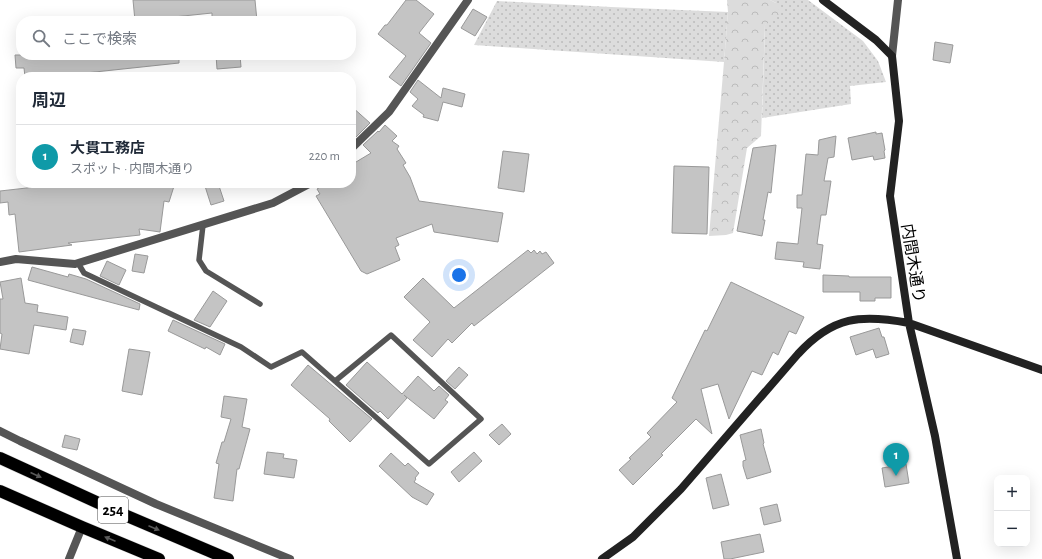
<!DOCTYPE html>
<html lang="ja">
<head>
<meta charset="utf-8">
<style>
  body { margin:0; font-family:"Alegreya Sans","Noto Sans JP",sans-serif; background:#f6f6f7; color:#1f2937 }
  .controls { position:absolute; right:12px; bottom:12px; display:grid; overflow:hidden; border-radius:8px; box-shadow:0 4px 16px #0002 }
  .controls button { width:36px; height:36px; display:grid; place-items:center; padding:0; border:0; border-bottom:1px solid #e0e1e3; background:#fff; color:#1f2937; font:20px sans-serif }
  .you { position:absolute; left:459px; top:275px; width:14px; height:14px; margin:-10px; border:3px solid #fff; border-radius:50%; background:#1a73e8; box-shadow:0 0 0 6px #1a73e833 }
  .badge { display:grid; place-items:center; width:26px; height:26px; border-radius:50%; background:#db2777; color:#fff; font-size:13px; font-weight:700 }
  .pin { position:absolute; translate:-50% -33px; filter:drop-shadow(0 1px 2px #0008) }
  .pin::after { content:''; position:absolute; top:21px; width:14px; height:12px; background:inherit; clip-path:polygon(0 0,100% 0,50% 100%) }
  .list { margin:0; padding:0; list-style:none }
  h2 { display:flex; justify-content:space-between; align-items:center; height:52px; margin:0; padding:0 16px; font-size:17px }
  h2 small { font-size:13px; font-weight:400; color:#747a83 }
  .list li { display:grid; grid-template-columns:26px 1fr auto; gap:12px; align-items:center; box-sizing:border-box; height:64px; padding:0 16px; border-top:1px solid #e0e1e3 }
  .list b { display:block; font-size:15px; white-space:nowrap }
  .list p { margin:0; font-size:13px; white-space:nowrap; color:#747a83 }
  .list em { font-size:13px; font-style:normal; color:#747a83 }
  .icon { flex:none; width:22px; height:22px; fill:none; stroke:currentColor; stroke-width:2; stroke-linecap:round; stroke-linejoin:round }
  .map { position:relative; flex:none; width:1042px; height:559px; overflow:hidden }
  .search { position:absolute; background:#fff; box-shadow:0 4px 16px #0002; left:16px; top:16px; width:340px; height:44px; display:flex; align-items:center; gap:10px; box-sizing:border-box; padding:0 14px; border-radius:16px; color:#747a83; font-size:15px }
  .panel { position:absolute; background:#fff; box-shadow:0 4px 16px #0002; left:16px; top:72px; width:340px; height:116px; border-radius:16px }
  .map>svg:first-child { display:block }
  .grass { fill:url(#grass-dots) }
  .forest { fill:url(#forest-crowns) }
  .building { fill:#c4c4c4; stroke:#999 }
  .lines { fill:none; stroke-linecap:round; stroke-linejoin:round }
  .highway-casing { stroke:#dbdbdb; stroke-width:13 }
  .lane { stroke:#555; stroke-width:5.5 }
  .street { stroke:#555; stroke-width:8 }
  .secondary { stroke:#222; stroke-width:8 }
  .highway { stroke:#000; stroke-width:12 }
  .oneway { fill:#595959 }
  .labels { text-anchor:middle; stroke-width:3.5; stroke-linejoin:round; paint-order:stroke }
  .shield { fill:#fff; stroke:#4c4c4c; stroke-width:1 }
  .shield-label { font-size:15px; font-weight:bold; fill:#000 }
  .street-label { font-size:16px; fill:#000; stroke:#fff }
</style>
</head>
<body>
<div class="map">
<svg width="1042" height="559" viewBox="0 0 1042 559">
  <defs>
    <pattern id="grass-dots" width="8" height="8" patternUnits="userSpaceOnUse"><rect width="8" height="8" fill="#dcdcdc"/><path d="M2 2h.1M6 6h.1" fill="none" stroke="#bbb" stroke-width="1.8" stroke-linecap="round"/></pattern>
    <pattern id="forest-crowns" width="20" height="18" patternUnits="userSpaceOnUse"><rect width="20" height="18" fill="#dcdcdc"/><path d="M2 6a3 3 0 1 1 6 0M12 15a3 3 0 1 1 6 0" fill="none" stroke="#bbb"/></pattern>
  </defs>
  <rect width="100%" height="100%" fill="#fff"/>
  <path class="grass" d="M 770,0 L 808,0 L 863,41 L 878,61 L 886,82 L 850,86 L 851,104 L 762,118 L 765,25 L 776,3 Z
    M 497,1 L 611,7 L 728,12 L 724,62 L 474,45 Z"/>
  <path class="forest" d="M 727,0 L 770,0 L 776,3 L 781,14 L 765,25 L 761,136 L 747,148 L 733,233 L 726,235 L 709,236 L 724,62 L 728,12 Z"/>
  <path class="building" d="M 133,0 L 255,0 L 257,21 L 212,21 L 212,13 L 135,21 Z
    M 406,0 L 416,0 L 434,14 L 419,33 L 431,43 L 401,86 L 389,77 L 406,56 L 378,34 L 385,25 L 387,25 Z
    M 473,9 L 487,17 L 475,36 L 461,28 Z
    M 935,42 L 953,45 L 950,63 L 933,60 Z
    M 15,55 L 179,55 L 179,63 L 48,77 L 25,77 L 24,68 L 16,68 Z
    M 216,55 L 240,55 L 241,67 L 217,69 Z
    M 418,80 L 441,98 L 443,88 L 465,94 L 462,107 L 443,102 L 438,121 L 423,117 L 424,115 L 412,106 L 418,99 L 410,92 Z
    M 351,106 L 370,123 L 355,138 L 351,134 Z
    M 385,125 L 397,136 L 392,141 L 399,146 L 397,149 L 406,163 L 403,165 L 410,177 L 419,201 L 503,213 L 498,242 L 434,232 L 432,224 L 396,238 L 399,245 L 395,247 L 400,260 L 367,274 L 361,271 L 316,196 L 320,194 L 317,189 L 327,183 L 351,183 L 351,165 L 371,153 L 363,145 L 378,131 L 379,132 Z
    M 876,132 L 876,134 L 882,133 L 885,150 L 884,151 L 885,158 L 874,160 L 873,156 L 852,160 L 848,138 Z
    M 836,136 L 834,157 L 828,158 L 824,181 L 831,181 L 826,215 L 821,215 L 817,244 L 823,245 L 820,269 L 803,267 L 804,262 L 775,259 L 777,242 L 798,244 L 802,208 L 797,208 L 797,195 L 802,195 L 806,154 L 818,155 L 819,140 Z
    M 776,145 L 771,193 L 768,192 L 763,220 L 765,220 L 762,236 L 737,231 L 753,148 Z
    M 503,151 L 529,154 L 524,192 L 498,188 Z
    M 674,166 L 709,167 L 707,234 L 672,233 Z
    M 71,183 L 175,183 L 169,202 L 164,201 L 160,232 L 139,229 L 140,235 L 68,243 L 72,245 L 19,252 L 15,214 L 9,215 L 8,202 L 0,203 L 0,191 Z
    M 204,183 L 218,183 L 224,201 L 211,205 Z
    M 528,250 L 531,253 L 534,250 L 537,254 L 540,251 L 542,254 L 546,252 L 554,263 L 474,326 L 472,323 L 452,343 L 448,339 L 432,357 L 413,340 L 430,322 L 404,297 L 423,278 L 454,308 Z
    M 135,254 L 148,256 L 144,273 L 132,271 Z
    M 107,261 L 126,270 L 119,285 L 100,276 Z
    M 32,267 L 68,277 L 69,274 L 86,279 L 140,304 L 139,310 L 28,280 Z
    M 823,275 L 849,276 L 849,277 L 891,277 L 891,298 L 875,298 L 875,301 L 860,301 L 860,292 L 823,292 Z
    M 21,278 L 25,303 L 38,305 L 37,312 L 68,317 L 66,330 L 34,325 L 29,354 L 0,349 L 2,334 L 0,333 L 0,299 L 3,299 L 0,282 Z
    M 731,282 L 804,317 L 796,334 L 789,331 L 778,355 L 773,352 L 762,375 L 752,371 L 729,419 L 718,384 L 701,389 L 712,434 L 696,419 L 661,454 L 663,455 L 633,485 L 619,470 L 631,459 L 629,458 L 651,437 L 647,433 L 677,402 L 672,398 L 705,330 L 707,331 Z
    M 213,291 L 227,301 L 210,327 L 194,320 Z
    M 173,320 L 225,344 L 220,355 L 206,347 L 205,349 L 168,331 Z
    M 879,328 L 882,337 L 884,337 L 889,354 L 876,358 L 873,349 L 856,355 L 850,337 Z
    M 73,329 L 86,331 L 83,345 L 70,342 Z
    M 129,349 L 150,352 L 142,395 L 122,391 Z
    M 367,362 L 402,394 L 418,376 L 434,391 L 439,386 L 449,395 L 445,400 L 448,402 L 434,419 L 404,395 L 407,398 L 388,419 L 380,411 L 378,413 L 346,385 Z
    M 308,365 L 372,419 L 350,442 L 329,421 L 330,419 L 291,385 Z
    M 459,367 L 468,375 L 455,389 L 446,381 Z
    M 224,396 L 247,399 L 242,427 L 250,429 L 239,469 L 237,469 L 233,501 L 214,498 L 219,464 L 216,463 L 222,442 L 224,442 L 231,419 L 221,417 Z
    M 502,424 L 511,434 L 499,445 L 489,435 Z
    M 761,429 L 764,443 L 763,444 L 771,472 L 747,479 L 743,466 L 743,461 L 746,460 L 740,435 Z
    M 65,435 L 80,439 L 77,450 L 62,447 Z
    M 267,452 L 284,454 L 283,458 L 297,460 L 294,478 L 264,474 Z
    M 474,452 L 482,461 L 459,482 L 451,472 Z
    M 391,453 L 405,466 L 408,463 L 419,473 L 415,478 L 416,479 L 414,482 L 434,494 L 427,505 L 412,497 L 379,466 Z
    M 906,464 L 909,483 L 885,487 L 882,468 Z
    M 721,474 L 729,505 L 713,509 L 706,478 Z
    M 777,504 L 781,521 L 764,525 L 760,508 Z
    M 760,534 L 764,552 L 730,559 L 724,559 L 721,542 Z"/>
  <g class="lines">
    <g class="highway-casing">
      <path id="highway" d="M 0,458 L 127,516 L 228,559
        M 0,491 L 82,527 L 159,559"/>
    </g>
    <path class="lane" d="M 203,225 L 199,260 L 206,271 L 260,304
      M 78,263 L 84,273 L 241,347 L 271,367 L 302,352 L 429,464 L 481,419 L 391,335 L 335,381"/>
    <path class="street" d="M 892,56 L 898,0
      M 351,149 L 389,112 L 468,0
      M 0,262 L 16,259 L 75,264 L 273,203 L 311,183
      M 0,431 L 20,441 L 156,504 L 290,559
      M 69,559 L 82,527"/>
    <path class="secondary" d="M 823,0 L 876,40 L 892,56 L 899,121 L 890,196 L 909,323 L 935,436 L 957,559
      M 602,559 L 633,537 L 681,489 L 798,354 C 833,316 861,314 909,323 L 1042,370"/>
    <use href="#highway" class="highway"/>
  </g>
  <defs><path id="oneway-solid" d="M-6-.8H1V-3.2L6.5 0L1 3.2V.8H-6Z"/></defs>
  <g class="oneway">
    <use href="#oneway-solid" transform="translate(36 475) rotate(24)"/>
    <use href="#oneway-solid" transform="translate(154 528) rotate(23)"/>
    <use href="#oneway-solid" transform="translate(110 539) rotate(-157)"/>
  </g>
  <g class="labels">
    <rect class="shield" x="98" y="497" width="30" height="26" rx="3"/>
    <g class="shield-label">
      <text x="113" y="515">254</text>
    </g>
    <g class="street-label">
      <text transform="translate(914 263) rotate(81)" y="6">内間木通り</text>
    </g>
  </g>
</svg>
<div class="controls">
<button>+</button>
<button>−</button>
</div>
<div class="you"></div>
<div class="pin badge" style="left:896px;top:476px;background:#0f9aa8">1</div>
<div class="search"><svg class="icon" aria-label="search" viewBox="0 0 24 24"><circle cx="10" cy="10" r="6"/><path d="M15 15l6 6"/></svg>ここで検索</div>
<section class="panel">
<h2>周辺<small></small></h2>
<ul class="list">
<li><span class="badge" style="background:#0f9aa8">1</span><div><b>大貫工務店</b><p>スポット · 内間木通り</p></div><em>220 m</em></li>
</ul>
</section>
</div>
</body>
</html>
